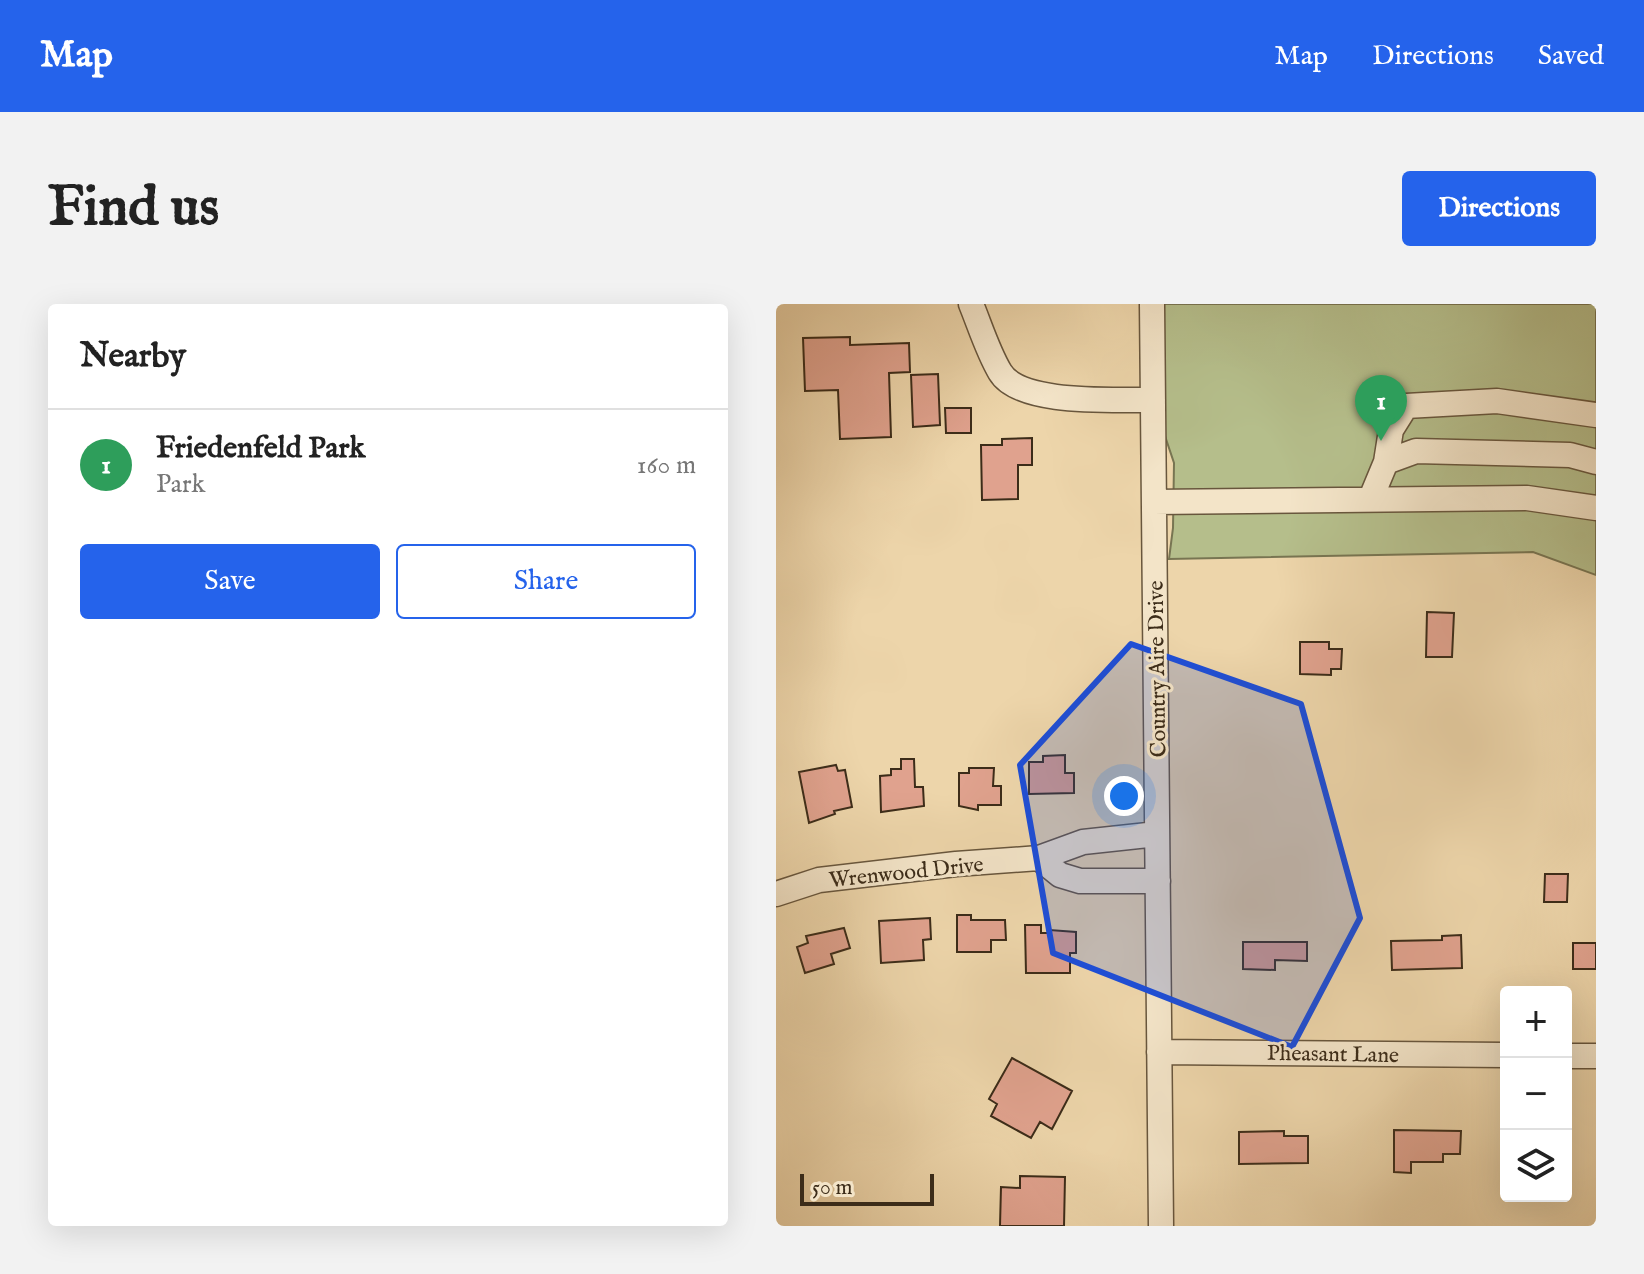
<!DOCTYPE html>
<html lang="en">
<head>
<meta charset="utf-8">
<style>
  body { margin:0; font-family:"IM FELL English",serif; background:#f2f2f2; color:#222 }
  .controls { position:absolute; right:24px; bottom:24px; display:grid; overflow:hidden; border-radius:8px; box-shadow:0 8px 32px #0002 }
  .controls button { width:72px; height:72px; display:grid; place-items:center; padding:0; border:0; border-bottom:2px solid #e0e0e0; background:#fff; color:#222; font:40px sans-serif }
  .scale { position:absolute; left:24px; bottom:20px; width:134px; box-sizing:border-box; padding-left:8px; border:4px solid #3c2c19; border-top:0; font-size:22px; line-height:28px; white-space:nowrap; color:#3c2c19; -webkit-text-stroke:6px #f3e4c8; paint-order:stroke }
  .you { position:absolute; left:348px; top:492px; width:28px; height:28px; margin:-20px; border:6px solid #fff; border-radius:50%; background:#1a73e8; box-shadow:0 0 0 12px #1a73e833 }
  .badge { display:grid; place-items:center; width:52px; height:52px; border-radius:50%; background:#2563eb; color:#fff; font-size:26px; font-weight:700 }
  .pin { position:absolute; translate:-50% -66px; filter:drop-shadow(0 2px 4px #0008) }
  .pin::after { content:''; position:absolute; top:42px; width:28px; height:24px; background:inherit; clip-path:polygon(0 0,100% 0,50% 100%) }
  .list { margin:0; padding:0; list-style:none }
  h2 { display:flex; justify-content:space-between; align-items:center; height:104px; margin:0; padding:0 32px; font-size:34px }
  h2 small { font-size:26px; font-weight:400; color:#767676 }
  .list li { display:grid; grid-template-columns:52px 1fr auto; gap:24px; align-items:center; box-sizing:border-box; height:112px; padding:0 32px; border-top:2px solid #e0e0e0 }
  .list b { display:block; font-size:30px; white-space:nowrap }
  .list p { margin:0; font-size:26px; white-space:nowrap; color:#767676 }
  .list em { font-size:26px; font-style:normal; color:#767676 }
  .actions { display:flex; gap:16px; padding:24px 32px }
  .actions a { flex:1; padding:18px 0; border:2px solid #2563eb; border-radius:8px; text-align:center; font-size:28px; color:#2563eb }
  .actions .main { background:#2563eb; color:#fff }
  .icon { flex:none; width:44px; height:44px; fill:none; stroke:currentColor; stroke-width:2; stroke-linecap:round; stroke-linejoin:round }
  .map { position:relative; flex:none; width:820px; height:922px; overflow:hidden; border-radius:8px }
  header { display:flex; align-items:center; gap:48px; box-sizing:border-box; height:112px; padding:0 40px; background:#2563eb; color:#fff }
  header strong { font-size:38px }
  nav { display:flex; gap:44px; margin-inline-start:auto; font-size:28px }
  .intro { display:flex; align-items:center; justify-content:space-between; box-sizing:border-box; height:192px; padding:0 48px }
  h1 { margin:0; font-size:56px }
  .button { padding:20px 36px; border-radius:8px; background:#2563eb; color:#fff; font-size:28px; font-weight:700 }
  main { display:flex; gap:48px; padding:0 48px }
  aside { flex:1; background:#fff; border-radius:8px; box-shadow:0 8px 32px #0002 }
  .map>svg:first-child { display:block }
  .green { fill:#b5be8b; stroke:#787552; stroke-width:2 }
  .building { fill:#e0a28e; stroke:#3c2c19; stroke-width:2 }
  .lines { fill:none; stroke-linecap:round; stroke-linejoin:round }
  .minor-casing { stroke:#68563d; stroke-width:27 }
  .minor { stroke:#f3e4c8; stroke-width:24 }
  .marked { fill:#1d4ed8; fill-opacity:0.2; stroke:#1d4ed8; stroke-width:6; stroke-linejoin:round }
  .labels { text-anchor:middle; stroke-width:6; stroke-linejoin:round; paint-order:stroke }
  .street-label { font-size:22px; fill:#3c2c19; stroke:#f3e4c8 }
</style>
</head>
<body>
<header>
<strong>Map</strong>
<nav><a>Map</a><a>Directions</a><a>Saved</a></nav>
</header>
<div class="intro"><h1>Find us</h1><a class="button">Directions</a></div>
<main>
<aside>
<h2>Nearby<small></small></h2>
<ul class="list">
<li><span class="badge" style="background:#2e9e5b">1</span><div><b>Friedenfeld Park</b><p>Park</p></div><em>160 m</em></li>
</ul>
<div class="actions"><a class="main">Save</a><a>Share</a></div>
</aside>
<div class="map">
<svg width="820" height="922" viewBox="0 0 820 922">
  <rect width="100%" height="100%" fill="#edd5aa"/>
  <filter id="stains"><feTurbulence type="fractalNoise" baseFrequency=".0025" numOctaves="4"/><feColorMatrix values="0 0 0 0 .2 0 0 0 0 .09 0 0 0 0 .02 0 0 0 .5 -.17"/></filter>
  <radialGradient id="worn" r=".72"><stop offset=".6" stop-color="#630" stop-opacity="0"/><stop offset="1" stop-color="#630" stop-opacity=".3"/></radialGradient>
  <path class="green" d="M 384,0 L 820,0 L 820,271 L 757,248 L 393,255 L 397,224 L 398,159 L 388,129 Z"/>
  <path class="building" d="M 74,33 L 74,41 L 133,39 L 134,68 L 113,69 L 115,133 L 64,135 L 62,86 L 29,87 L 27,34 Z
    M 162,70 L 164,121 L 137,123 L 135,71 Z
    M 169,104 L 195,104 L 195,129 L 170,129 Z
    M 256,134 L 256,161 L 242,161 L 242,195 L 206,196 L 205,141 L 226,141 L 226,135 Z
    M 651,308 L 678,309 L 676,353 L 650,353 Z
    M 524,338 L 553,338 L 553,345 L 566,345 L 565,365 L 555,365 L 555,371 L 524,370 Z
    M 289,451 L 289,469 L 298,469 L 298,489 L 253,490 L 253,458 L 267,458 L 267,452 Z
    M 125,455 L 138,455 L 139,483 L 147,483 L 148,502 L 105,508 L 104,472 L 115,471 L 115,465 L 125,465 Z
    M 60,461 L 62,467 L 69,466 L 76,503 L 58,507 L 59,510 L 33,519 L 23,468 Z
    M 193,464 L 218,464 L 217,482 L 225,482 L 225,501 L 202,501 L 202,506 L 183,502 L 183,469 L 193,469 Z
    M 769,570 L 792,570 L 791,598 L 768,598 Z
    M 181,611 L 195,611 L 195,616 L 229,616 L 230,636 L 215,636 L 215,648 L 181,648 Z
    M 154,614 L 155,635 L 147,636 L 148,656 L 105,659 L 103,617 Z
    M 249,621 L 265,621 L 265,629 L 274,629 L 274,626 L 300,628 L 300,649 L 294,649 L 294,669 L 250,669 Z
    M 68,624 L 74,644 L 55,650 L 58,660 L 29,669 L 21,643 L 32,639 L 30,632 Z
    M 685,631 L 686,664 L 616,666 L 615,637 L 666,636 L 666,632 Z
    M 467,638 L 531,638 L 531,657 L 499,656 L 499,666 L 467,665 Z
    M 797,639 L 820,639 L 820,665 L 797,665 Z
    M 236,754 L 296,787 L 276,825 L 264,818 L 255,834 L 215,812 L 221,800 L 213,795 Z
    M 618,826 L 685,827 L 684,850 L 667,850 L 667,858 L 635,858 L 635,869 L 618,868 Z
    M 508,827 L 508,832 L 532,832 L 532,859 L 463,860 L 463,828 Z
    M 244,872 L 289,873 L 288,922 L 224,922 L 225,883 L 244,884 Z"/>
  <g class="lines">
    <g class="minor-casing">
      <path id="minor" d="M 195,0 C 204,22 212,48 224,68 C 244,102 341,95 377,96
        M 376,0 L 385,922
        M 610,158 L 640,147 L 794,151 L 820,158
        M 595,194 L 610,158 L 615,126 L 630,102 L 721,97 L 820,111
        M 378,198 L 751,194 L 820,204
        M 263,554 L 284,571 L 304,577 L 382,577
        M 0,590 L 43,576 L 180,560 L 263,554 L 307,538 L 381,530
        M 383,748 L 730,751
        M 790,752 L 820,752"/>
    </g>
    <use href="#minor" class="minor"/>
  </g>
  <path class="marked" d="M 355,340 L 525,400 L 584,614 L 516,743 L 277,649 L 244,461 Z"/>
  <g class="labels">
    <g class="street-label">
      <text transform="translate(380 365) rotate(-91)" y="8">Country Aire Drive</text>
      <text transform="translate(130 567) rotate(-6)" y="8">Wrenwood Drive</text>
      <text transform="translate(557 749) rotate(1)" y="8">Pheasant Lane</text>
    </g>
  </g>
  <rect width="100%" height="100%" filter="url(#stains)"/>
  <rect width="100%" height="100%" fill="url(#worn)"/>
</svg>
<div class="controls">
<button>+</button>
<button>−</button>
<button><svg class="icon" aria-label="layers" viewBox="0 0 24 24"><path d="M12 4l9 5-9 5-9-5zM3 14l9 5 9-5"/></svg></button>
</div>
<div class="scale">50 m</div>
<div class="you"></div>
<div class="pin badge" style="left:605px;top:137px;background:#2e9e5b">1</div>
</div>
</main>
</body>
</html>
